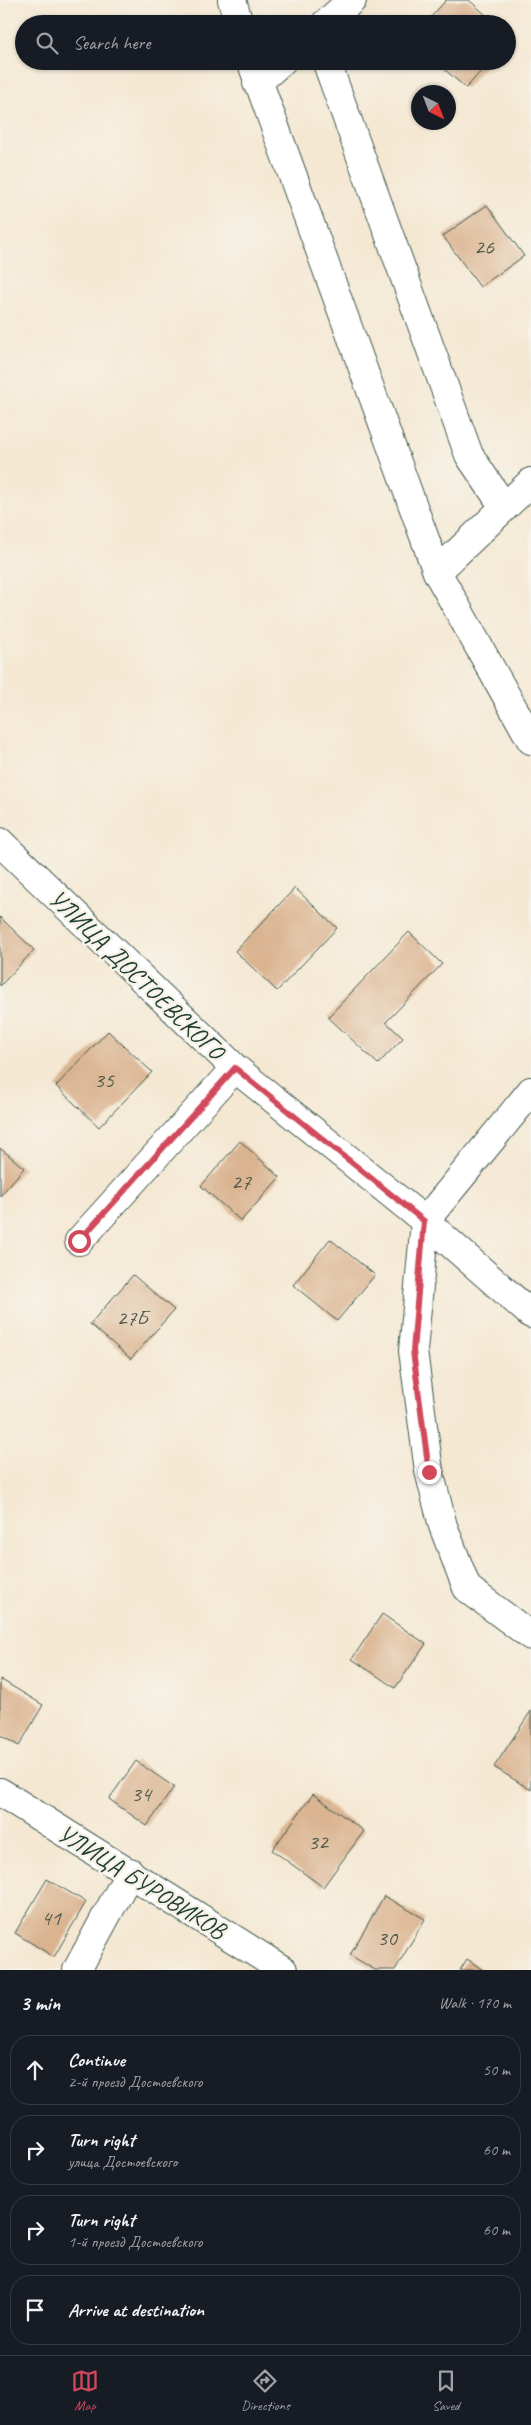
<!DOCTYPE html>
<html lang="en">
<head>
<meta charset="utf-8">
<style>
  body { margin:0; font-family:Caveat,sans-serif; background:#242831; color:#f1f3f6 }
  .compass { position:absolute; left:411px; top:85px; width:45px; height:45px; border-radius:50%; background:#171b24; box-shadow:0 1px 4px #0004; rotate:138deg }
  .stop { position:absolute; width:15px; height:15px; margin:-11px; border:4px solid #d1495b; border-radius:50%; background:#fff }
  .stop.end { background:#d1495b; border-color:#fff; box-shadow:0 1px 5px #0008 }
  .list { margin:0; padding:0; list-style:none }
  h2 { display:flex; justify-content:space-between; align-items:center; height:65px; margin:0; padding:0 20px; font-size:21px }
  h2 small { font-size:16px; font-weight:400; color:#9ea1a6 }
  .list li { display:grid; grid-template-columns:32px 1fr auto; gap:15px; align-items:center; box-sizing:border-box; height:70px; margin:0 10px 10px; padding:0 10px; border:1px solid #363941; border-radius:20px }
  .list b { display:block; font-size:19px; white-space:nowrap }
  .list p { margin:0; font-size:16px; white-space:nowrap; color:#9ea1a6 }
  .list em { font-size:16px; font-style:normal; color:#9ea1a6 }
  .icon { flex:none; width:28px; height:28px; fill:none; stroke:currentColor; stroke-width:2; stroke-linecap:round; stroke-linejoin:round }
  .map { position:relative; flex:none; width:531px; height:1970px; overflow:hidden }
  .search { position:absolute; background:#171b24; box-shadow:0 1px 4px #0004; left:15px; right:15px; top:15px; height:55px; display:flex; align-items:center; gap:12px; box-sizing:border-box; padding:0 18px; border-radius:28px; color:#9ea1a6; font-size:19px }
  .sheet { height:385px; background:#171b24 }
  nav { display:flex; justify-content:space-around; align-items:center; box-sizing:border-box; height:70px; border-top:1px solid #363941; background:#171b24; font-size:14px; color:#9ea1a6 }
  nav a { display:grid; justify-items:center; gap:2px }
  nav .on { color:#d1495b }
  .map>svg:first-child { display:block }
  .building { fill:#dab491 }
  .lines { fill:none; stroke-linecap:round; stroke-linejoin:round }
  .minor-casing { stroke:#3f574c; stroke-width:30 }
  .minor { stroke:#fff; stroke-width:28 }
  .route { stroke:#d1495b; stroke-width:6 }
  .labels { text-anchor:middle; stroke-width:5; stroke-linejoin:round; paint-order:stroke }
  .number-label { font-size:22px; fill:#4e5b4b }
  .street-label { font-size:25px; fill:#1f3d34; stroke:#f7f3e8 }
</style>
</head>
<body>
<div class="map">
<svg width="531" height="1970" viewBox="0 0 531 1970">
  <rect width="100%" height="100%" fill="#f7f3e8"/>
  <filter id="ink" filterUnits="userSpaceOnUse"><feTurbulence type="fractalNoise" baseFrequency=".02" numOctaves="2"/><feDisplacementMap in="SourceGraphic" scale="10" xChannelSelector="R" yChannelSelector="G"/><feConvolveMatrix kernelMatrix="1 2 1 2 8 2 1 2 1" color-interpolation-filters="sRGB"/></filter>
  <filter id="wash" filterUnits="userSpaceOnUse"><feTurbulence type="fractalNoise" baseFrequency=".0096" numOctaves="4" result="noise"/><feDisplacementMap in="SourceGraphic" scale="20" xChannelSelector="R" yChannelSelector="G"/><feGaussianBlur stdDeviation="1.12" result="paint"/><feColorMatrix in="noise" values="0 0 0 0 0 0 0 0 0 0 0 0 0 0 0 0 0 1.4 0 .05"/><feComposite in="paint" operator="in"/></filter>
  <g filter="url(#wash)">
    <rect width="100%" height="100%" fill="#f4e8d3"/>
    <g id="blocks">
      <path class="building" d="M 446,0 L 469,0 L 496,24 L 425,24 Z
        M 435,61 L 490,61 L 466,88 Z
        M 487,205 L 524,256 L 480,287 L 443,236 Z
        M 295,888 L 337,928 L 277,991 L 235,951 Z
        M 0,917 L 34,950 L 0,986 Z
        M 409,932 L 442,964 L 386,1022 L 403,1038 L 378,1064 L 328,1017 Z
        M 108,1031 L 152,1072 L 99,1127 L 56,1086 Z
        M 240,1141 L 280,1177 L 241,1221 L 201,1186 Z
        M 0,1148 L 24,1168 L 0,1196 Z
        M 330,1239 L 375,1275 L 337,1321 L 293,1285 Z
        M 133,1275 L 174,1310 L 131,1359 L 90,1324 Z
        M 382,1614 L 426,1644 L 395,1688 L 352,1659 Z
        M 0,1679 L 43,1705 L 19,1746 L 0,1735 Z
        M 531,1711 L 531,1790 L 494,1767 Z
        M 136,1761 L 174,1787 L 147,1826 L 109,1799 Z
        M 313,1794 L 364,1831 L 323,1887 L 272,1850 Z
        M 47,1879 L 86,1902 L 54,1957 L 15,1933 Z
        M 384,1896 L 425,1919 L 395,1970 L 375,1970 L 350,1955 Z
        M 467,1959 L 483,1970 L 460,1970 Z"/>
    </g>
  </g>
  <g filter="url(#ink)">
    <use href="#blocks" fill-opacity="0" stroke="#3f574c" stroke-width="1"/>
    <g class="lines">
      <g class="minor-casing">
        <path id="minor" d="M 232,0 L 239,24
          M 325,24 L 352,0
          M 251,61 L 437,572 L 531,740
          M 328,61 L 328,66 L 469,455 L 504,507
          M 257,83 L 282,61
          M 437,572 L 531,482
          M 0,842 L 235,1068 L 425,1221 L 531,1314
          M 531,1091 L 425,1221 L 413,1351 L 429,1471 L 443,1526 L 467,1588 L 531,1636
          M 79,1241 L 235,1068
          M 0,1792 L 283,1970
          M 77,1970 L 130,1872"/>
      </g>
      <use href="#minor" class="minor"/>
    </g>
  </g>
  <g class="lines" filter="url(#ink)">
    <path class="route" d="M 79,1241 L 235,1068 L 424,1221 L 413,1351 L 429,1472"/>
  </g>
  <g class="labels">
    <g class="number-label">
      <text x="484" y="254">26</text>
      <text x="104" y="1087">35</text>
      <text x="241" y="1189">27</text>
      <text x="132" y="1325">27Б</text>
      <text x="141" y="1801">34</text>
      <text x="318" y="1849">32</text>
      <text x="51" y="1925">41</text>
      <text x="387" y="1945">30</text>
    </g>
    <g class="street-label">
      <text transform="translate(137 974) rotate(44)" y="9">УЛИЦА ДОСТОЕВСКОГО</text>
      <text transform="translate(142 1881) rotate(32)" y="9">УЛИЦА БУРОВИКОВ</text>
    </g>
  </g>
</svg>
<svg class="compass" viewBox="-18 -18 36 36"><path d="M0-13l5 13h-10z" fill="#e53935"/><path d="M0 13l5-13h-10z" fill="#9ea1a6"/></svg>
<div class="stop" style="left:79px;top:1241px"></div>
<div class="stop end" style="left:429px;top:1472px"></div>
<div class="search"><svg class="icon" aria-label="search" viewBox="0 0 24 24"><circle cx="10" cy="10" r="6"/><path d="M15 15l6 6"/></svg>Search here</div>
</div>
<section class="sheet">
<h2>3 min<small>Walk · 170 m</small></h2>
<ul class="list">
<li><svg class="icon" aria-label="ahead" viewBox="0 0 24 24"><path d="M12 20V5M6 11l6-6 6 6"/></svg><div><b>Continue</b><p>2-й проезд Достоевского</p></div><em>50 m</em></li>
<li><svg class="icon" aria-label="right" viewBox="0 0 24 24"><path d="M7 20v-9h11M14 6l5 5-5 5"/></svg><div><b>Turn right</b><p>улица Достоевского</p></div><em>60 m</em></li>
<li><svg class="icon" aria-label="right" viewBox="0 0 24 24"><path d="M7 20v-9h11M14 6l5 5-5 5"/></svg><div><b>Turn right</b><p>1-й проезд Достоевского</p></div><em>60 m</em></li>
<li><svg class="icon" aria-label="arrive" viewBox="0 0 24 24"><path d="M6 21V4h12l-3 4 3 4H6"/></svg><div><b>Arrive at destination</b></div></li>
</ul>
</section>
<nav>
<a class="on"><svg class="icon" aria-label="map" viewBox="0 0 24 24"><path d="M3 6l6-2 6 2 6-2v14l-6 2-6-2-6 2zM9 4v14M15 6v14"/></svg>Map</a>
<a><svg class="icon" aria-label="directions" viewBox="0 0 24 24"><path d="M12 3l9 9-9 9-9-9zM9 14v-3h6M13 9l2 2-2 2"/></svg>Directions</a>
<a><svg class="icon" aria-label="saved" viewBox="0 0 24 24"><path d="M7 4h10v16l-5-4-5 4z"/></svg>Saved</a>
</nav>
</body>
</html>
